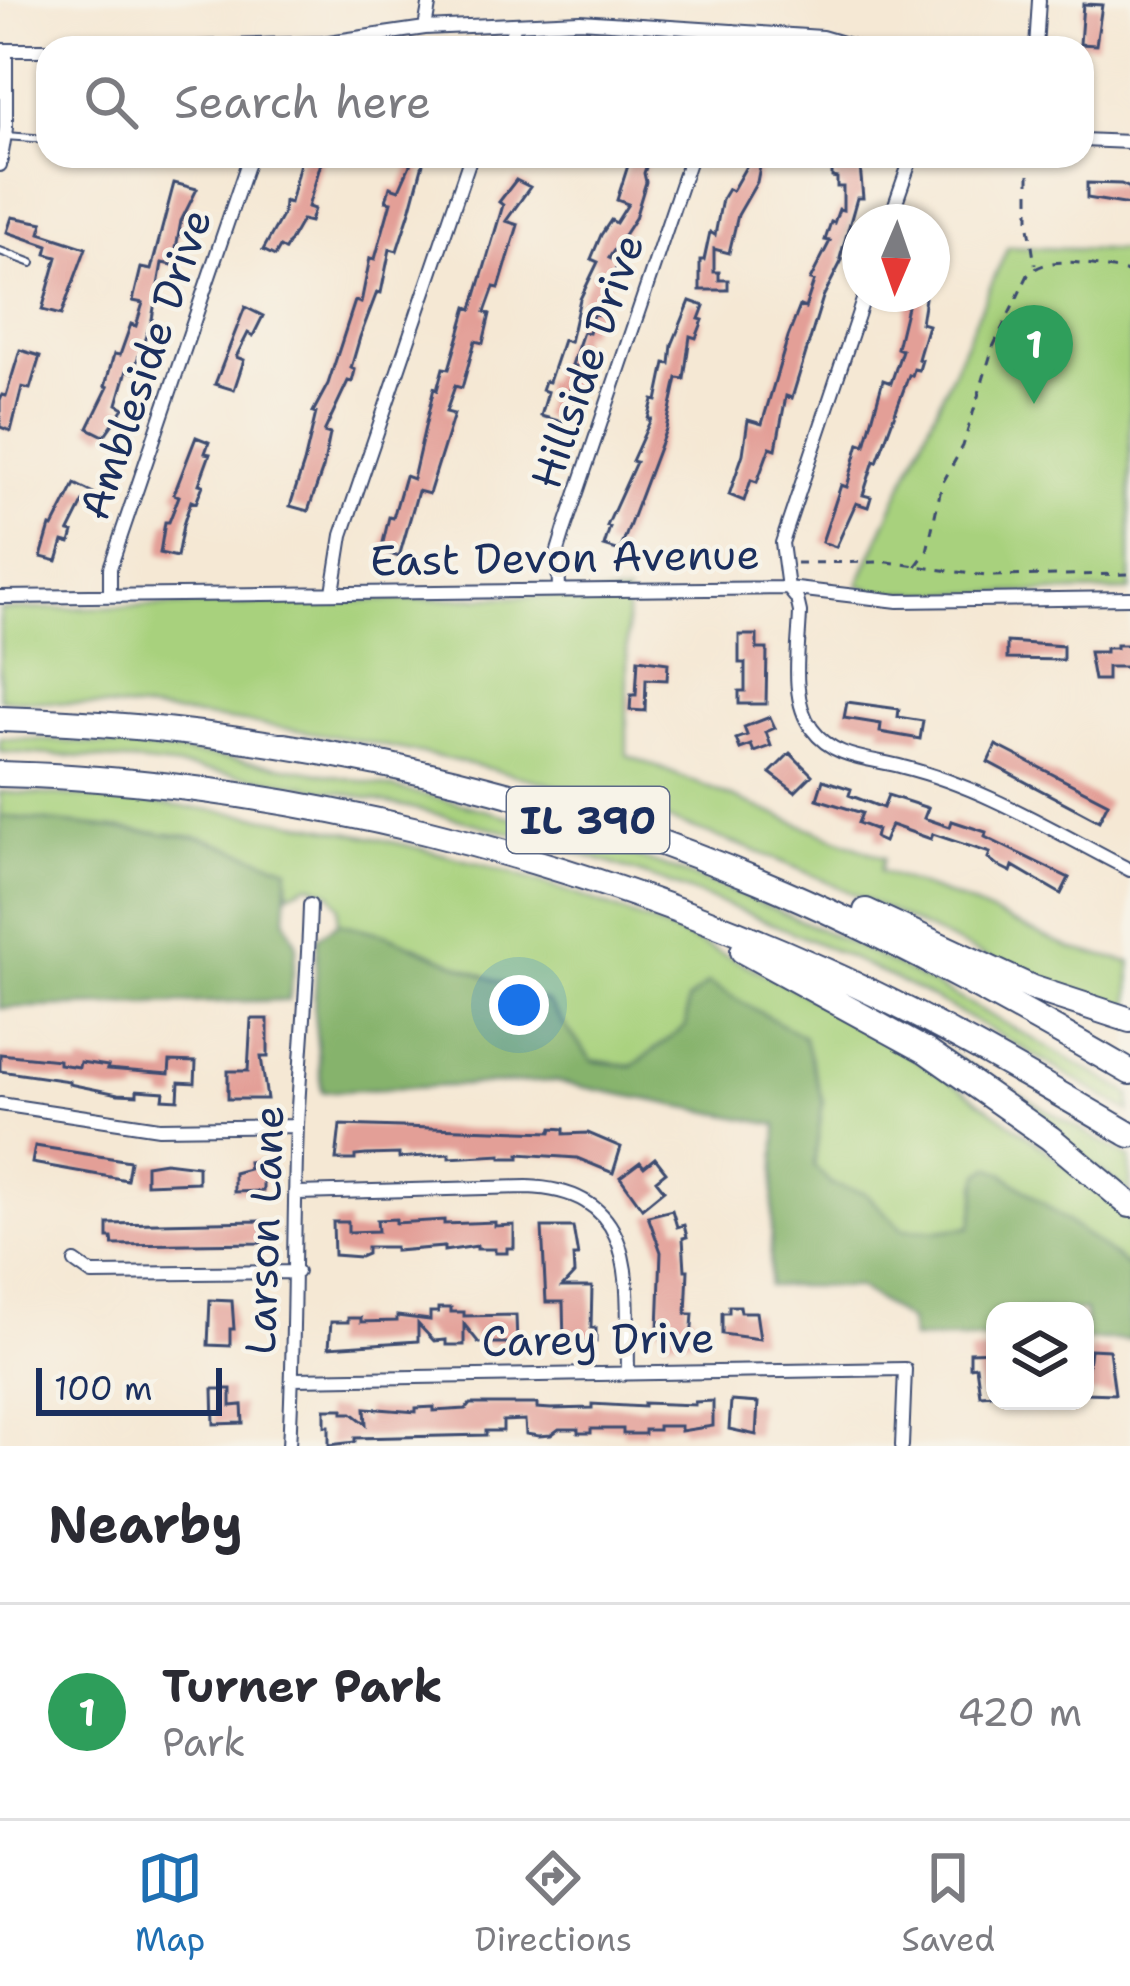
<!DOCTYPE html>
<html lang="en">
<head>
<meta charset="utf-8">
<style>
  body { margin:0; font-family:"Shantell Sans",sans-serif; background:#f7f7f7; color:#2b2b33 }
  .controls { position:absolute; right:36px; bottom:36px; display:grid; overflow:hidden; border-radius:24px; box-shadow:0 3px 9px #0004 }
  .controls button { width:108px; height:108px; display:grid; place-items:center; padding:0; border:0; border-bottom:3px solid #e1e1e2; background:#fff; color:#2b2b33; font:60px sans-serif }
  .compass { position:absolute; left:842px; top:204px; width:108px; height:108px; border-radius:50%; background:#fff; box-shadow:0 3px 9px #0004; rotate:182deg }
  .scale { position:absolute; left:36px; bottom:30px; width:186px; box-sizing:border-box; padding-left:12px; border:6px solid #1b2f5e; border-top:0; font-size:33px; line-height:42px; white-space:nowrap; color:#1b2f5e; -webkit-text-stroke:9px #f7f3e8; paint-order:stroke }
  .you { position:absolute; left:519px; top:1005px; width:42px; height:42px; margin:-30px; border:9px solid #fff; border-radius:50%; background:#1a73e8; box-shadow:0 0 0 18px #1a73e833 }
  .badge { display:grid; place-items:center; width:78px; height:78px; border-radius:50%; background:#1f6fb2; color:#fff; font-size:39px; font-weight:700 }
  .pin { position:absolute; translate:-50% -99px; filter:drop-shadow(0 3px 6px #0008) }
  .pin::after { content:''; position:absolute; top:63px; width:42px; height:36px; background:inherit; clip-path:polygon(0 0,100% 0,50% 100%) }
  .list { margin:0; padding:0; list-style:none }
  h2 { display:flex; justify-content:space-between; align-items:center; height:156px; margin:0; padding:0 48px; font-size:51px }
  h2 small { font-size:39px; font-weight:400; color:#7c7c81 }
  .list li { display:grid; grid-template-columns:78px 1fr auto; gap:36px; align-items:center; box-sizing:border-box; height:216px; padding:0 48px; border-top:3px solid #e1e1e2 }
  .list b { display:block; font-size:45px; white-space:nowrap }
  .list p { margin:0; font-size:39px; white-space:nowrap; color:#7c7c81 }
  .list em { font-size:39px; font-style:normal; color:#7c7c81 }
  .icon { flex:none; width:66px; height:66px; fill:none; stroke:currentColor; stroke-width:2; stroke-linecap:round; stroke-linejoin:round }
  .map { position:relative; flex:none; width:1130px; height:1446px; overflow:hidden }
  .search { position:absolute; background:#fff; box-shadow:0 3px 9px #0004; left:36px; right:36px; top:36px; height:132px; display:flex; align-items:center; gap:30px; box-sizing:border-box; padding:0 42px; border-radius:36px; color:#7c7c81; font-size:45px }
  .sheet { height:372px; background:#fff }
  nav { display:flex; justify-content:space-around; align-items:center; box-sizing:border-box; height:168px; border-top:3px solid #e1e1e2; background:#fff; font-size:33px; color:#7c7c81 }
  nav a { display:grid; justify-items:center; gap:6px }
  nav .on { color:#1f6fb2 }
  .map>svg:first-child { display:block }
  .green { fill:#a8d17d; stroke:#62806e; stroke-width:3 }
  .forest { fill:#86b36c; stroke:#507165; stroke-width:3 }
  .building { fill:#e39f97 }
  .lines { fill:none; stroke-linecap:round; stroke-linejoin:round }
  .service-casing { stroke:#3c4b70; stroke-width:10 }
  .minor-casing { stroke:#3c4b70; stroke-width:16 }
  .motorway-casing { stroke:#3c4b70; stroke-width:28 }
  .path { stroke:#3c4b70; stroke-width:3; stroke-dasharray:9 9; stroke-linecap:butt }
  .service { stroke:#fff; stroke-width:6 }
  .minor { stroke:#fff; stroke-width:12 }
  .motorway { stroke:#fff; stroke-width:24 }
  .labels { text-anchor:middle; stroke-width:9; stroke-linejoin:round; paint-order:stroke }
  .shield { fill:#f7f3e8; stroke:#5d6a87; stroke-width:3 }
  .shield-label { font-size:39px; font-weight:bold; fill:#1b2f5e }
  .street-label { font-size:42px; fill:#1b2f5e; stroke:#f7f3e8 }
</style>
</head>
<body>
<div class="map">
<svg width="1130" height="1446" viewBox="0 0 1130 1446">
  <rect width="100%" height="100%" fill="#f7f3e8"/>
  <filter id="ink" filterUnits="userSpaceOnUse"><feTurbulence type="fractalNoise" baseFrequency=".00833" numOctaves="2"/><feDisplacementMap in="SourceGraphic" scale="24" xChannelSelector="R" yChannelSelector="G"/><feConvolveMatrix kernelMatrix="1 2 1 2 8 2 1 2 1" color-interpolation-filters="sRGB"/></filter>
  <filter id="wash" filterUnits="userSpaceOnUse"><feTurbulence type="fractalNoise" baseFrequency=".004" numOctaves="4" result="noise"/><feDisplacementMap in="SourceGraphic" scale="48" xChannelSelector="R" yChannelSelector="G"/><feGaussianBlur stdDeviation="2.7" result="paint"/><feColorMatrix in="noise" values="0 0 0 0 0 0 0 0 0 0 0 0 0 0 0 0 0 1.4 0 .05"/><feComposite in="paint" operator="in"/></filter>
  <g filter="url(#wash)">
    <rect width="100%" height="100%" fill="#f5e8d4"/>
    <path class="green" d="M 1008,247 L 1130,251 L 1130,591 L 934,594 L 879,592 L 858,585 Z
      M 627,594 L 627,755 L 884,858 L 880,871 L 966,902 L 1073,949 L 1130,962 L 1130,1011 C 1099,1000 1066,991 1036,978 C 934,937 840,882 737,844 C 501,757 251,712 0,699 L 0,610 Z
      M 0,738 C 266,748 530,805 776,910 C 899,962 1014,1027 1130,1094 L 1130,1112 C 1059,1071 990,1027 917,990 C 631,847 320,766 0,752 Z
      M 0,792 C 441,811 790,930 1130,1217 L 1130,1268 L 991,1167 L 976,1186 L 979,1207 L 970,1227 L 939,1231 L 902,1229 L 868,1196 L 831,1184 L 814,1166 L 823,1102 L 686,1026 L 633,1066 L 591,1060 L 547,1002 L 387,935 L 338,923 L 339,906 L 329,892 L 309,884 L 289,893 L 287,868 L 203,838 L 0,816 Z
      M 925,1040 L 1130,1158 L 1130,1193 Z"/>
    <path class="forest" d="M 0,816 L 203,838 L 288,868 L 285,920 L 297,945 L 289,1000 L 0,1008 Z
      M 338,923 L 387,935 L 547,1002 L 592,1061 L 633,1066 L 686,1026 L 687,1001 L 708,983 L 804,1037 L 823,1102 L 814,1166 L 831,1184 L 865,1193 L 902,1229 L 939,1231 L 970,1227 C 978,1208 974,1193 980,1174 L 990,1167 L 1004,1174 L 1130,1268 L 1130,1340 L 1085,1340 L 1085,1311 L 995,1311 L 995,1339 L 912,1339 L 909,1321 L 858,1287 L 769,1286 L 777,1125 L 553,1081 L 322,1092 L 314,1013 L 318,937 Z"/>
    <g id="blocks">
      <path class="building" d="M 1083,4 L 1102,5 L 1096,45 L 1080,44 Z
        M 306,156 L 323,156 L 308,207 L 314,209 L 310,222 L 302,220 L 285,250 L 280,247 L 275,256 L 263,250 L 283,214 L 284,201 L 290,203 L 301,159 L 305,160 Z
        M 414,156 L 425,156 L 411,208 L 397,251 L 390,249 L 381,293 L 377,292 L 360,337 L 351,368 L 355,370 L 352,382 L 348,381 L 324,432 L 330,434 L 323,468 L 308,511 L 290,506 L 304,463 L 316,413 L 313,412 L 328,384 L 355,301 L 361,303 L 370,258 L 375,259 L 391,202 L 386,201 L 390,187 L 399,190 Z
        M 631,156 L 650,156 L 644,173 L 646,182 L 635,218 L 609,258 L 619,263 L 600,302 L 604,303 L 601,315 L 593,314 L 589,333 L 583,332 L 572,365 L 576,366 L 562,422 L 541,416 L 548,392 L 542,390 L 545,381 L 549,382 L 563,340 L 570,342 L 580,299 L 598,262 L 591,259 L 601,235 L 611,220 L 616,223 L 628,204 L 617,200 Z
        M 752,156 L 762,156 L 757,182 L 738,215 L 729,253 L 714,249 L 714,272 L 719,272 L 719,280 L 728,280 L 728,290 L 700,290 L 700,260 L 704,260 L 710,232 L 715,235 L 722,199 L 728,189 L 732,191 Z
        M 832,160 L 860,166 L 863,198 L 857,198 L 840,258 L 842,260 L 823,297 L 792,398 L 786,396 L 776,449 L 770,447 L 757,482 L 751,480 L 744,501 L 729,495 L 743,454 L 748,420 L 762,424 L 788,337 L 800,306 L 805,308 L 814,281 L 810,280 L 830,241 L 825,240 L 831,222 L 834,223 L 839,209 L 843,210 L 843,187 L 837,187 L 837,178 L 832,177 Z
        M 516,180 L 530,187 L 506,221 L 518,225 L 499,288 L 494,287 L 485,312 L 490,314 L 483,343 L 475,341 L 462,388 L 455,386 L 446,412 L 454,414 L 429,494 L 418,491 L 399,557 L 381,551 L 389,517 L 393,518 L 405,476 L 413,479 L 434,388 L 437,390 L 443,368 L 449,369 L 467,307 L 472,309 L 503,205 L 499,202 Z
        M 174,183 L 197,189 L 181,221 L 173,265 L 162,263 L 152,319 L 133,372 L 127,370 L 117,404 L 124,408 L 104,436 L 88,428 L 108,387 L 105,386 L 114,354 L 120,355 L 131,324 L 136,326 L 143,303 L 133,301 L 141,268 L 151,270 Z
        M 1087,183 L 1121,184 L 1130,188 L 1130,205 L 1087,198 Z
        M 12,217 L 43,223 L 40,233 L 86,248 L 61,315 L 42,310 L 57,257 L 46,254 L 48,246 L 7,232 Z
        M 910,294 L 925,298 L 921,323 L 928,325 L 918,359 L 922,360 L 919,370 L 914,369 L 912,376 L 909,375 L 877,462 L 874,461 L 863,495 L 871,497 L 868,507 L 856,503 L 836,547 L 822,542 L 841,485 L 847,487 L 859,443 L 865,445 L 883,380 L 891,383 L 902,350 L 897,348 Z
        M 690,301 L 704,306 L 699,319 L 703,320 L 696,338 L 690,336 L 684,379 L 677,378 L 666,429 L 620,551 L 604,546 L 610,527 L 607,526 L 636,462 L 632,461 L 651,419 L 648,419 L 653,400 L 657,401 L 665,363 L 670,364 L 672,345 Z
        M 245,307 L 263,316 L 253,336 L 248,333 L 236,357 L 244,360 L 234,390 L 215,384 Z
        M 20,350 L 40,356 L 30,389 L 22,387 L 11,431 L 0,427 L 0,400 L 2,395 L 6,396 Z
        M 196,437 L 209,442 L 205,453 L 210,454 L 199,484 L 203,485 L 196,503 L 191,501 L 183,525 L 177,557 L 160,553 L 165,522 L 169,522 L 179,496 L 174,494 Z
        M 75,484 L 93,493 L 88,503 L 84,501 L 69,531 L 73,532 L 70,543 L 63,541 L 57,561 L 41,557 L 50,526 L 53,527 Z
        M 739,635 L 757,635 L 757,649 L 767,649 L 766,704 L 739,704 L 739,691 L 745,691 L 745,663 L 739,663 Z
        M 1007,642 L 1063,646 L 1063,660 L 1007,659 Z
        M 1116,645 L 1130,645 L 1130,667 L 1107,667 L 1107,680 L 1094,680 L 1089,652 L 1106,652 L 1106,648 L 1116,648 Z
        M 638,659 L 668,663 L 667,680 L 646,679 L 645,711 L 630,710 L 631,695 L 636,695 Z
        M 847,702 L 899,709 L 898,717 L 923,721 L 920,739 L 880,732 L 881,724 L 844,718 Z
        M 770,717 L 775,728 L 766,732 L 771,746 L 754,752 L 751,745 L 740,749 L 736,739 L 747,735 L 744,727 Z
        M 996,745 L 1108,803 L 1099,821 L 988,762 Z
        M 790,753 L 812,775 L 795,792 L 770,773 Z
        M 823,780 L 851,789 L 849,795 L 883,808 L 888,795 L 928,808 L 924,818 L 950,827 L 952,821 L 986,832 L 985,837 L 1069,878 L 1061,894 L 1013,866 L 1011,872 L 997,865 L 988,858 L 990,853 L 933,834 L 931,839 L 891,825 L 884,842 L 875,838 L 877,830 L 858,823 L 862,813 L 817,799 Z
        M 251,1019 L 268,1019 L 268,1057 L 261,1057 L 267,1099 L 228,1099 L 228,1071 L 248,1071 Z
        M 0,1054 L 59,1060 L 59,1064 L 79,1067 L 80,1062 L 108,1066 L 107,1069 L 169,1074 L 170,1061 L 196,1062 L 195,1083 L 179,1082 L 178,1100 L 163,1099 L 164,1092 L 137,1090 L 137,1095 L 118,1094 L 69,1084 L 69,1081 L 0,1071 Z
        M 340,1125 L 551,1132 L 552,1128 L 564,1129 L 564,1134 L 588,1133 L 621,1147 L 613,1173 L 577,1158 L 519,1154 L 519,1158 L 501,1158 L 501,1155 L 449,1158 L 449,1154 L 399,1158 L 399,1154 L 366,1155 L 355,1156 L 355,1160 L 336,1160 Z
        M 35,1146 L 130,1161 L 127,1180 L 32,1163 Z
        M 655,1158 L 666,1172 L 656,1180 L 664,1190 L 642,1208 L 620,1177 L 640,1162 L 644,1167 Z
        M 263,1161 L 263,1191 L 234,1192 L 234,1173 L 249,1169 L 248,1162 Z
        M 165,1162 L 198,1166 L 198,1182 L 146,1184 L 146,1165 Z
        M 672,1210 L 677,1227 L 684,1225 L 687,1237 L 683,1238 L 685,1270 L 688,1270 L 686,1314 L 693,1314 L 691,1340 L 662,1341 L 662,1329 L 658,1329 L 661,1252 L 648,1216 Z
        M 396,1219 L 396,1223 L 444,1220 L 444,1224 L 495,1222 L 495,1226 L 514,1225 L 514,1248 L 507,1248 L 507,1253 L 495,1253 L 495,1249 L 477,1249 L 477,1246 L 444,1251 L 444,1247 L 395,1251 L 395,1247 L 367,1247 L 367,1254 L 360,1257 L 334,1255 L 333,1222 L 348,1222 L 348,1232 L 378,1231 L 377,1220 Z
        M 261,1221 L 262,1243 L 113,1245 L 112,1238 L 108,1238 L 108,1224 Z
        M 542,1227 L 573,1227 L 578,1256 L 573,1256 L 574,1274 L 562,1287 L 592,1287 L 591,1328 L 596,1328 L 596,1342 L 564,1343 L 563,1302 L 546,1302 Z
        M 210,1300 L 232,1301 L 234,1329 L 230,1329 L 230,1346 L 208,1345 Z
        M 729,1306 L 740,1306 L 741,1312 L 756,1312 L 760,1339 L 722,1334 L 722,1313 L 729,1313 Z
        M 438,1308 L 451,1308 L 451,1312 L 464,1312 L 464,1316 L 516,1315 L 517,1343 L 479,1343 L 464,1324 L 464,1345 L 446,1345 L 446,1340 L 434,1341 L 418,1324 L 418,1341 L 329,1347 L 331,1322 L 348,1322 L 348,1318 L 361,1318 L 361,1322 L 397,1321 L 397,1316 L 430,1320 L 430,1312 L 438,1312 Z
        M 1090,1349 L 1109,1350 L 1115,1394 L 1085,1393 Z
        M 995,1351 L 995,1394 L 980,1395 L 976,1366 L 970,1367 L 970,1352 Z
        M 213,1389 L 231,1389 L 231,1406 L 242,1405 L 243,1423 L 214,1424 Z
        M 713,1401 L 713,1426 L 681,1431 L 681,1426 L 658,1426 L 658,1430 L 645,1430 L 645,1434 L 623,1434 L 623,1429 L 591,1429 L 591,1433 L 578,1433 L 578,1429 L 559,1429 L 551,1435 L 539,1436 L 526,1434 L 525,1420 L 503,1421 L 503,1431 L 486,1431 L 486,1435 L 355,1438 L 355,1442 L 329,1445 L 329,1426 L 325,1426 L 325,1409 L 343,1409 L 343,1413 L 352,1413 L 366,1424 L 365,1408 L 416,1412 L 416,1408 L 434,1407 L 434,1411 L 466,1409 L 470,1404 L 537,1404 L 537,1408 L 551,1409 L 592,1408 L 592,1404 L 644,1407 L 644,1403 L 695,1405 L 695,1402 Z
        M 731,1401 L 758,1403 L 756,1435 L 729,1429 Z"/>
    </g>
  </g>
  <g filter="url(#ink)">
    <use href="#blocks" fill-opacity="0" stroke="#3c4b70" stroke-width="3"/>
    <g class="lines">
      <g class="service-casing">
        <path id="service" d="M 5,136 L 48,139
          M 0,251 L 32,263"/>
      </g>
      <g class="minor-casing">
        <path id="minor" d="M 425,28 L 430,0
          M 163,48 L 322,43 L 425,28 L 580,21 L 822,37 L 860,48
          M 507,48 L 515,24
          M 728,48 L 734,31
          M 1036,48 L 1039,0
          M 1,50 L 48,50
          M 1082,140 L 1130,142
          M 0,165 L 6,128 L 6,50
          M 889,222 L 912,156
          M 865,294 L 782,543 L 788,588 L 797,599 L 800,612 C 799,649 789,698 812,729 C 834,759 870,758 903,767 C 984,787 1057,833 1130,870
          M 559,590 L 558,551 L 565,528 L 691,156
          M 333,592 L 342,535 L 471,156
          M 110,595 L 110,568 L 250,156
          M 0,597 L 788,588 L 898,601 L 1130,598
          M 0,1104 L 159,1128 L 297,1126
          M 298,1193 L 527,1187 C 643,1191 626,1285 628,1371
          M 75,1262 L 92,1274 L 297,1272
          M 293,1379 L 905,1369 L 902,1446
          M 289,1446 C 295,1339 293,1232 297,1125 C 301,1051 308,978 310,905"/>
      </g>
      <g class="motorway-casing">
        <path id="motorway" d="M 0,719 C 258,726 521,781 759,881 C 888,935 1009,1002 1130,1072
          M 0,774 C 285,781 567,854 826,971 C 931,1018 1031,1077 1130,1135
          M 866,911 L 1032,988 L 1130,1020
          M 743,951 L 926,1051 L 1050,1138 L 1130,1205"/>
      </g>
      <path class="path" d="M 1029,156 L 1029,227 L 1035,265
        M 796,563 L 888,562 L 985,576 L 1130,574
        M 916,566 L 927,551 L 942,484 L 963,446 L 993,347 L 1028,275 C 1050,251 1101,267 1130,273"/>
      <use href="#service" class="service"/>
      <use href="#minor" class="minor"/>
      <use href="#motorway" class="motorway"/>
    </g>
  </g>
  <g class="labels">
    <rect class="shield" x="507" y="787" width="162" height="66" rx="9"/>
    <g class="shield-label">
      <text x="588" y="834">IL 390</text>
    </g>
    <g class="street-label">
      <text transform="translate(587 361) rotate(-71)" y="15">Hillside Drive</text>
      <text transform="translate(145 364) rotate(-71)" y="15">Ambleside Drive</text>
      <text transform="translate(565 557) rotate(-1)" y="15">East Devon Avenue</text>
      <text transform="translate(264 1230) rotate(-88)" y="15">Larson Lane</text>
      <text transform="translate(598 1339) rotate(-1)" y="15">Carey Drive</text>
    </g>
  </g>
</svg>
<div class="controls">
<button><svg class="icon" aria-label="layers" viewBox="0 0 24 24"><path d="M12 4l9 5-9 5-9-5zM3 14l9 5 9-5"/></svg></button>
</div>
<svg class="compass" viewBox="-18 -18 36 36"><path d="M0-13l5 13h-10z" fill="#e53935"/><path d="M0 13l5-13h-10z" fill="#7c7c81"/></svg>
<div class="scale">100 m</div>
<div class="you"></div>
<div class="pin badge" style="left:1034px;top:404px;background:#2e9e5b">1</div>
<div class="search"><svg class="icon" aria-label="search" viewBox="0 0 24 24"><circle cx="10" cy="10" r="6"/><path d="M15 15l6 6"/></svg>Search here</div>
</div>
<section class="sheet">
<h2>Nearby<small></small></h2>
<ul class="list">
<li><span class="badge" style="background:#2e9e5b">1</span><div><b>Turner Park</b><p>Park</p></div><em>420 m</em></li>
</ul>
</section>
<nav>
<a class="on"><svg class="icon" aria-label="map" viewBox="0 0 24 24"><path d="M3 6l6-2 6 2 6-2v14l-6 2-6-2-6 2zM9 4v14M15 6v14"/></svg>Map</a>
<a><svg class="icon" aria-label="directions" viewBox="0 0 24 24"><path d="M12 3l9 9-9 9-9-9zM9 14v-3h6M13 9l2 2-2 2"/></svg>Directions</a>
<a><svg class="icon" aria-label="saved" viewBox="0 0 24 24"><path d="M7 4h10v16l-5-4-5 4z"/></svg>Saved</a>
</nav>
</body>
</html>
